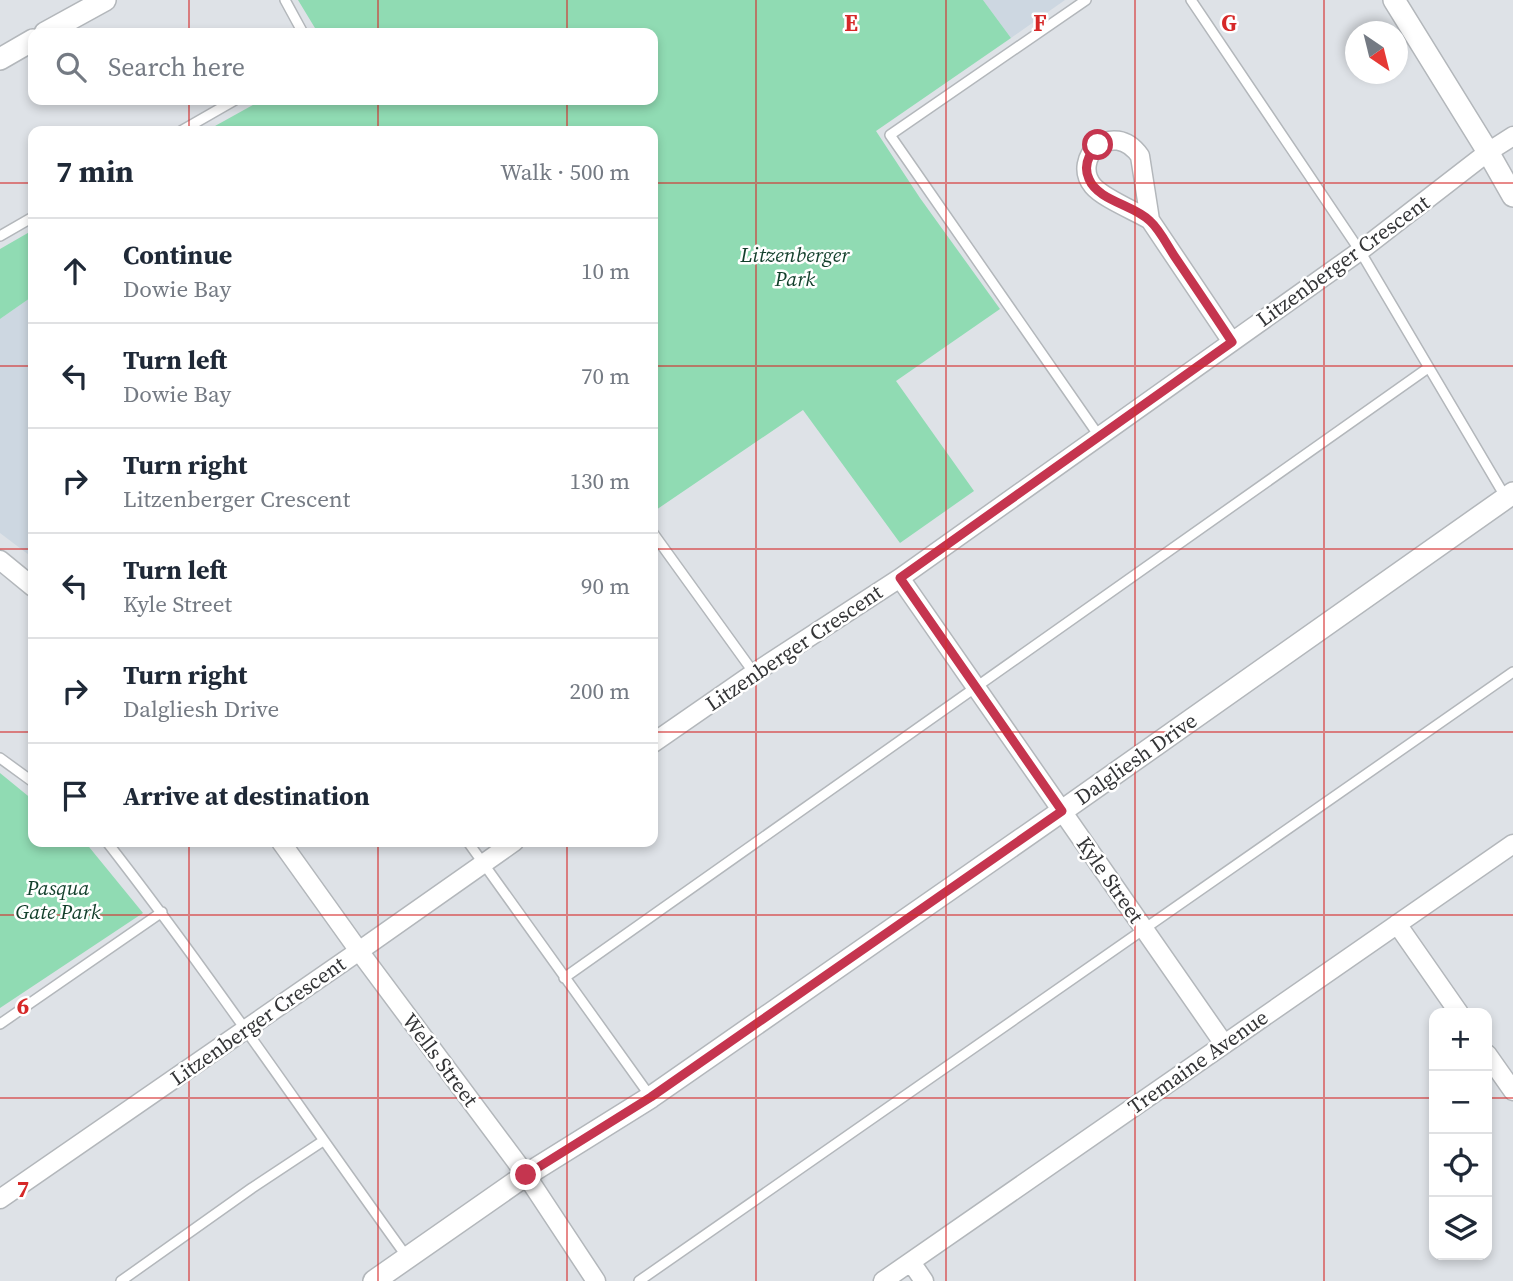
<!DOCTYPE html>
<html lang="en">
<head>
<meta charset="utf-8">
<style>
  body { margin:0; font-family:"Source Serif 4",serif; background:#f2f2f3; color:#1f2937 }
  .controls { position:absolute; right:21px; bottom:21px; display:grid; overflow:hidden; border-radius:14px; box-shadow:0 4px 10px #0003 }
  .controls button { width:63px; height:63px; display:grid; place-items:center; padding:0; border:0; border-bottom:2px solid #e0e1e3; background:#fff; color:#1f2937; font:35px sans-serif }
  .compass { position:absolute; left:1345px; top:21px; width:63px; height:63px; border-radius:50%; background:#fff; box-shadow:0 4px 10px #0003; rotate:145deg }
  .stop { position:absolute; width:21px; height:21px; margin:-16px; border:5px solid #c5354f; border-radius:50%; background:#fff }
  .stop.end { background:#c5354f; border-color:#fff; box-shadow:0 2px 7px #0008 }
  .list { margin:0; padding:0; list-style:none }
  h2 { display:flex; justify-content:space-between; align-items:center; height:91px; margin:0; padding:0 28px; font-size:30px }
  h2 small { font-size:23px; font-weight:400; color:#747a83 }
  .list li { display:grid; grid-template-columns:46px 1fr auto; gap:21px; align-items:center; box-sizing:border-box; height:105px; padding:0 28px; border-top:2px solid #e0e1e3 }
  .list b { display:block; font-size:26px; white-space:nowrap }
  .list p { margin:0; font-size:23px; white-space:nowrap; color:#747a83 }
  .list em { font-size:23px; font-style:normal; color:#747a83 }
  .icon { flex:none; width:38px; height:38px; fill:none; stroke:currentColor; stroke-width:2; stroke-linecap:round; stroke-linejoin:round }
  .map { position:relative; flex:none; width:1513px; height:1281px; overflow:hidden }
  .search { position:absolute; background:#fff; box-shadow:0 4px 10px #0003; left:28px; top:28px; width:630px; height:77px; display:flex; align-items:center; gap:18px; box-sizing:border-box; padding:0 24px; border-radius:14px; color:#747a83; font-size:26px }
  .panel { position:absolute; background:#fff; box-shadow:0 4px 10px #0003; left:28px; top:126px; width:630px; height:721px; border-radius:14px }
  .map>svg:first-child { display:block }
  .built { fill:#cdd7e1 }
  .green { fill:#90dbb3 }
  .lines { fill:none; stroke-linecap:round; stroke-linejoin:round }
  .service-casing { stroke:#b3b7bb; stroke-width:12 }
  .minor-casing { stroke:#b3b7bb; stroke-width:21 }
  .tertiary-casing { stroke:#b3b7bb; stroke-width:24 }
  .service { stroke:#fff; stroke-width:9 }
  .minor { stroke:#fff; stroke-width:18 }
  .tertiary { stroke:#fff; stroke-width:21 }
  .route { stroke:#c5354f; stroke-width:9 }
  .grid { fill:none; stroke:#d62828; stroke-width:2; stroke-opacity:0.55 }
  .labels { text-anchor:middle; stroke-width:5; stroke-linejoin:round; paint-order:stroke }
  .park-label { font-size:21px; font-style:italic; fill:#123f2b; stroke:#fff }
  .street-label { font-size:21px; fill:#343537; stroke:#fff }
  .grid-label { font-size:23px; text-anchor:middle; font-weight:bold; fill:#d62828; stroke:#fff; stroke-width:5; stroke-linejoin:round; paint-order:stroke }
</style>
</head>
<body>
<div class="map">
<svg width="1513" height="1281" viewBox="0 0 1513 1281">
  <rect width="100%" height="100%" fill="#dee2e7"/>
  <path class="built" d="M 983,0 L 1065,0 L 1011,38 Z
    M 33,296 L 33,558 L 0,533 L 0,319 Z"/>
  <path class="green" d="M 298,0 L 983,0 L 1011,38 L 876,131 L 920,198 L 1000,309 L 896,381 L 974,491 L 900,543 L 803,410 L 653,512 L 653,131 L 206,131 L 262,100 L 653,100 L 653,33 L 318,33 Z
    M 33,230 L 33,296 L 0,319 L 0,249 Z
    M 0,773 L 33,800 L 33,842 L 85,842 L 143,913 L 0,1008 Z"/>
  <g class="lines">
    <g class="service-casing">
      <path id="service" d="M 285,0 L 303,33
        M 1086,0 L 890,135 L 1099,436
        M 1191,0 L 1360,251 L 1506,498
        M 181,131 L 235,100
        M 0,236 L 33,217
        M 653,533 L 754,673
        M 0,758 L 33,782
        M 107,842 C 212,977 307,1119 407,1257
        M 468,842 L 650,1096
        M 564,978 L 1428,368
        M 0,1024 L 162,912
        M 121,1281 L 252,1188 L 323,1141
        M 639,1281 L 1513,672"/>
    </g>
    <g class="minor-casing">
      <path id="minor" d="M 1150,220 C 1135,211 1103,198 1093,186 C 1070,158 1113,118 1140,156 L 1150,220 L 1232,342
        M 0,560 L 33,587
        M 900,578 L 1224,1044
        M 653,743 L 754,673 L 900,578 L 1360,251 L 1488,152 L 1513,136
        M 281,842 L 359,951 L 526,1175 L 596,1281
        M 1397,924 L 1459,1013
        M 1487,1054 L 1513,1091
        M 0,1199 L 359,951 L 514,842
        M 911,1262 L 924,1281
        M 883,1281 L 1513,844"/>
    </g>
    <g class="tertiary-casing">
      <path id="tertiary" d="M 1394,0 L 1488,152 L 1513,196
        M 45,33 L 105,0
        M 0,59 L 33,40
        M 374,1281 L 526,1175 L 651,1097 L 1062,811 L 1513,493"/>
    </g>
    <use href="#service" class="service"/>
    <use href="#minor" class="minor"/>
    <use href="#tertiary" class="tertiary"/>
  </g>
  <g class="lines">
    <path class="route" d="M 526,1175 L 651,1097 L 1062,811 L 900,578 L 1232,342 C 1213,313 1194,285 1175,257 C 1167,245 1160,230 1150,221 C 1135,205 1098,201 1089,179 C 1083,166 1089,154 1098,145"/>
  </g>
  <path class="grid" d="M 189,0 L 189,33M 378,0 L 378,33M 567,0 L 567,33M 756,0 L 756,1281M 946,0 L 946,1281M 1135,0 L 1135,1281M 1324,0 L 1324,1281M 189,100 L 189,131M 378,100 L 378,131M 567,100 L 567,131M 0,183 L 33,183M 653,183 L 1513,183M 0,366 L 33,366M 653,366 L 1513,366M 0,549 L 33,549M 653,549 L 1513,549M 0,732 L 33,732M 653,732 L 1513,732M 189,842 L 189,1281M 378,842 L 378,1281M 567,842 L 567,1281M 0,915 L 1513,915M 0,1098 L 1434,1098M 1487,1098 L 1513,1098"/>
  <g class="labels">
    <g class="park-label">
      <text x="795" y="262">Litzenberger<tspan x="795" dy="24">Park</tspan></text>
      <text x="58" y="895">Pasqua<tspan x="58" dy="24">Gate Park</tspan></text>
    </g>
    <g class="street-label">
      <text transform="translate(1343 261) rotate(-36)" y="7">Litzenberger Crescent</text>
      <text transform="translate(794 648) rotate(-34)" y="7">Litzenberger Crescent</text>
      <text transform="translate(1136 759) rotate(-35)" y="7">Dalgliesh Drive</text>
      <text transform="translate(1110 880) rotate(55)" y="7">Kyle Street</text>
      <text transform="translate(258 1021) rotate(-35)" y="7">Litzenberger Crescent</text>
      <text transform="translate(440 1060) rotate(53)" y="7">Wells Street</text>
      <text transform="translate(1198 1062) rotate(-35)" y="7">Tremaine Avenue</text>
    </g>
  </g>
  <g class="grid-label">
    <text x="851" y="31">E</text>
    <text x="1040" y="31">F</text>
    <text x="1229" y="31">G</text>
    <text x="23" y="1014">6</text>
    <text x="23" y="1197">7</text>
  </g>
</svg>
<div class="controls">
<button>+</button>
<button>−</button>
<button><svg class="icon" aria-label="locate" viewBox="0 0 24 24"><circle cx="12" cy="12" r="6"/><path d="M12 2v4M12 18v4M2 12h4M18 12h4"/></svg></button>
<button><svg class="icon" aria-label="layers" viewBox="0 0 24 24"><path d="M12 4l9 5-9 5-9-5zM3 14l9 5 9-5"/></svg></button>
</div>
<svg class="compass" viewBox="-18 -18 36 36"><path d="M0-13l5 13h-10z" fill="#e53935"/><path d="M0 13l5-13h-10z" fill="#747a83"/></svg>
<div class="stop" style="left:1098px;top:145px"></div>
<div class="stop end" style="left:526px;top:1175px"></div>
<div class="search"><svg class="icon" aria-label="search" viewBox="0 0 24 24"><circle cx="10" cy="10" r="6"/><path d="M15 15l6 6"/></svg>Search here</div>
<section class="panel">
<h2>7 min<small>Walk · 500 m</small></h2>
<ul class="list">
<li><svg class="icon" aria-label="ahead" viewBox="0 0 24 24"><path d="M12 20V5M6 11l6-6 6 6"/></svg><div><b>Continue</b><p>Dowie Bay</p></div><em>10 m</em></li>
<li><svg class="icon" aria-label="left" viewBox="0 0 24 24"><path d="M17 20v-9H6M10 6l-5 5 5 5"/></svg><div><b>Turn left</b><p>Dowie Bay</p></div><em>70 m</em></li>
<li><svg class="icon" aria-label="right" viewBox="0 0 24 24"><path d="M7 20v-9h11M14 6l5 5-5 5"/></svg><div><b>Turn right</b><p>Litzenberger Crescent</p></div><em>130 m</em></li>
<li><svg class="icon" aria-label="left" viewBox="0 0 24 24"><path d="M17 20v-9H6M10 6l-5 5 5 5"/></svg><div><b>Turn left</b><p>Kyle Street</p></div><em>90 m</em></li>
<li><svg class="icon" aria-label="right" viewBox="0 0 24 24"><path d="M7 20v-9h11M14 6l5 5-5 5"/></svg><div><b>Turn right</b><p>Dalgliesh Drive</p></div><em>200 m</em></li>
<li><svg class="icon" aria-label="arrive" viewBox="0 0 24 24"><path d="M6 21V4h12l-3 4 3 4H6"/></svg><div><b>Arrive at destination</b></div></li>
</ul>
</section>
</div>
</body>
</html>
